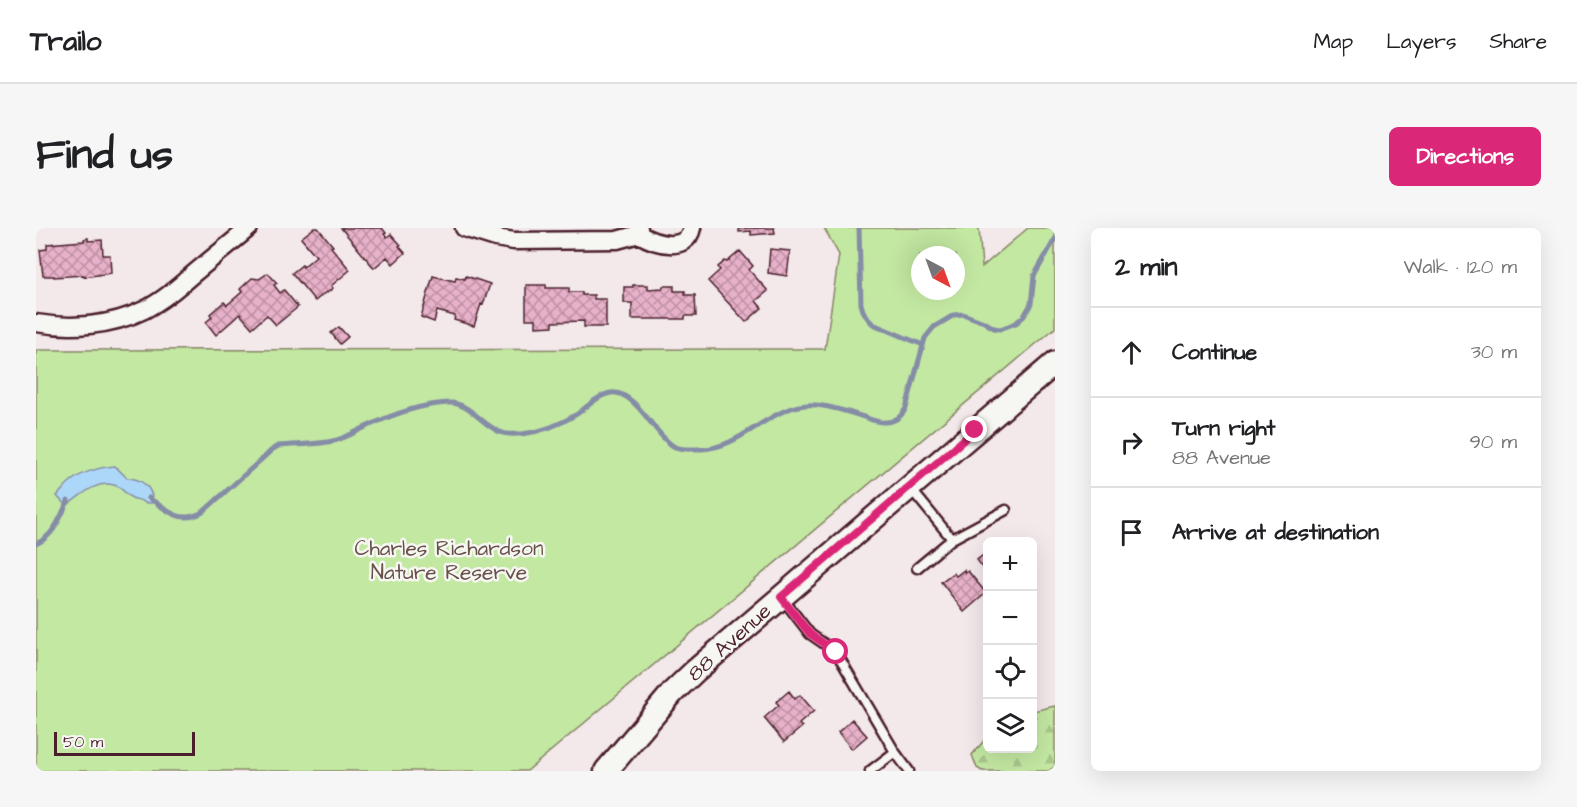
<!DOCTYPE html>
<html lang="en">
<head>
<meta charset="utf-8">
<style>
  body { margin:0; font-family:"Architects Daughter",sans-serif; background:#f6f6f6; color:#202124 }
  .controls { position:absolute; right:18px; bottom:18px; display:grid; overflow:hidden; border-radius:9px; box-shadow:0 6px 24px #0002 }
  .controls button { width:54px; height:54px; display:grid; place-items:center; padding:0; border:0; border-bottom:2px solid #e0e0e0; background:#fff; color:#202124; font:30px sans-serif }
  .compass { position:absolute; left:875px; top:18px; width:54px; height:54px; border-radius:50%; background:#fff; box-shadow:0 6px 24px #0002; rotate:139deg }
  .scale { position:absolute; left:18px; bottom:15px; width:141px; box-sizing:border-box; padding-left:6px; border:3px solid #4a1f2b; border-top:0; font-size:16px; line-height:21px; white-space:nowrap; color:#4a1f2b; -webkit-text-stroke:4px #f6f6f2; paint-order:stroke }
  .stop { position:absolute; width:18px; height:18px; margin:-14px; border:4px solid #db2777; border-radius:50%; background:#fff }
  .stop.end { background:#db2777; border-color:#fff; box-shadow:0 2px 6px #0008 }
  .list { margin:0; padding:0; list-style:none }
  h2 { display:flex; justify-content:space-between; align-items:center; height:78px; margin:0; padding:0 24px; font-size:26px }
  h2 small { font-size:20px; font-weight:400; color:#757577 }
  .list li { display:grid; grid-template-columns:39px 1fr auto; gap:18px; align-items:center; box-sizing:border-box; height:90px; padding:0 24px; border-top:2px solid #e0e0e0 }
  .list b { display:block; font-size:22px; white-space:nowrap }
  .list p { margin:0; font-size:20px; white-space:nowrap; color:#757577 }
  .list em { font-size:20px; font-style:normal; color:#757577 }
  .icon { flex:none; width:33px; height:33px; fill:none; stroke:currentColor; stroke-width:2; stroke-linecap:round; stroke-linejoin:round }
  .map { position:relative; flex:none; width:1019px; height:543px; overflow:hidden; border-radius:9px }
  header { display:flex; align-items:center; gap:36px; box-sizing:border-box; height:84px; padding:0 30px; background:#fff; border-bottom:2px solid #e0e0e0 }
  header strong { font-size:28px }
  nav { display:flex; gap:33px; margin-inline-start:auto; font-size:21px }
  .intro { display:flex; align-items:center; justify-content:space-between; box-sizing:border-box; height:144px; padding:0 36px }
  h1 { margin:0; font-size:42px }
  .button { padding:15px 27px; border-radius:9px; background:#db2777; color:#fff; font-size:21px; font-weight:700 }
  main { display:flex; gap:36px; padding:0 36px }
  aside { flex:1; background:#fff; border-radius:9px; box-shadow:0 6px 24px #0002 }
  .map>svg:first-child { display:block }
  .forest { fill:url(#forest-firs); stroke:#868466; stroke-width:1.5 }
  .park { fill:#c3e8a2; stroke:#868466; stroke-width:1.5; fill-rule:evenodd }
  .water { fill:#add7f8; stroke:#858da6; stroke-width:1.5 }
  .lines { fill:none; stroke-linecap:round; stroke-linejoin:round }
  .stream { stroke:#858da6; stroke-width:5 }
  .building { fill:url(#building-cross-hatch); stroke:#4a1f2b; stroke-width:1.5 }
  .service-casing { stroke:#4a1f2b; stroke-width:13 }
  .minor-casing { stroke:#4a1f2b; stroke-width:21 }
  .secondary-casing { stroke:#4a1f2b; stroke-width:27 }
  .service { stroke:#f6f6f2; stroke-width:8 }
  .minor { stroke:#f6f6f2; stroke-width:16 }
  .secondary { stroke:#f6f6f2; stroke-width:22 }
  .route { stroke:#db2777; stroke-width:8 }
  .labels { text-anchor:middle; stroke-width:5; stroke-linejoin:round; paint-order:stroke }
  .park-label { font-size:21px; fill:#685149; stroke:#f6f6f2 }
  .street-label { font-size:21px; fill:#4a1f2b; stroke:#f6f6f2 }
</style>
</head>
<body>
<header>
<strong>Trailo</strong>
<nav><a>Map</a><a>Layers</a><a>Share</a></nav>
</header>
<div class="intro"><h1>Find us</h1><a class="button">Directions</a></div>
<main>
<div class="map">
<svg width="1019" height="543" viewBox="0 0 1019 543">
  <defs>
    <pattern id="forest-firs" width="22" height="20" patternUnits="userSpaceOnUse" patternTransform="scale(1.5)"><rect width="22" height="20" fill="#c3e8a2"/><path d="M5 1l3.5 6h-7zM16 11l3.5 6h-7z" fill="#a9c78c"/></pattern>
    <pattern id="building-cross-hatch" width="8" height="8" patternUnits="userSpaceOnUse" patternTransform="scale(1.5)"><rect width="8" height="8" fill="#e7b1c9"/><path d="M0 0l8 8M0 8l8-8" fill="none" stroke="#bd8fa3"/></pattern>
  </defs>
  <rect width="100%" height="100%" fill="#f3e8ea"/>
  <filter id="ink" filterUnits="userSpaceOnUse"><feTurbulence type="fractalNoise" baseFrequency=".0167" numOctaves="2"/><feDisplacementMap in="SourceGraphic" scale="12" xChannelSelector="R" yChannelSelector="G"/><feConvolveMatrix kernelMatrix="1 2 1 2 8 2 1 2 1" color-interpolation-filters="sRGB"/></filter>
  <g filter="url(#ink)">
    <path class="forest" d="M 1019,478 L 1019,538 L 1013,543 L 946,543 L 941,540 L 936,527 L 951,509 L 951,520 L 996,520 L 997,483 Z"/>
    <path class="park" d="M 788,0 L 943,0 L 946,39 L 992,0 L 1019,0 L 1019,100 L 491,543 L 0,543 L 0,122 L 789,121 L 803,27 ZM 884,27 L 920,27 L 920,63 L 884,63 Z"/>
    <path class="water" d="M 79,238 L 91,250 C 105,250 118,260 116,275 L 109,275 C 104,271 101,272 96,270 C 90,267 87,261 81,258 C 60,250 44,269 30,278 L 21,268 C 25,264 29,258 34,254 C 46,244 64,239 79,238 Z"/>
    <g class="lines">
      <path class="stream" d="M 823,0 L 825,76 C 827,85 830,90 837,96 L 887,117
        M 113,270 C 132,282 143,297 167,284 L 237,221 L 242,218 C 261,216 283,217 301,212 C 311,209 321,203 330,199 C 355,187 385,176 413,175 C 434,174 448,200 467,205 C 472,207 480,206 486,206 C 504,204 525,196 541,186 C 551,179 562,167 575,165 C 600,162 619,209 639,219 C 647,222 658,221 666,221 C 708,220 736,174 779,177 C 795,178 812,184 828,189 C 834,191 842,195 849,194 C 859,194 866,188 870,180 L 889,110 L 898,99 L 918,87 L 927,86 L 948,94 L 958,100 L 964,101 L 980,95 L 988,88 L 995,76 L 998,48 L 1019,11
        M 0,316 C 18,308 24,290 32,273"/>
    </g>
    <path class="building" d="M 278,0 L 282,0 L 297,18 L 295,19 L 314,42 L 295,58 L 297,60 L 291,65 L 290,64 L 279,73 L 256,45 L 266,37 L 267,39 L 280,28 L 265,10 Z
      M 305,0 L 346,0 L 350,5 L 348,6 L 351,9 L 355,6 L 365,17 L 363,18 L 369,25 L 357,36 L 351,29 L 338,40 Z
      M 703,0 L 738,0 L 739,5 L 715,7 L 715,3 L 703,4 Z
      M 52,10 L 52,13 L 66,12 L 67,27 L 74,27 L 75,45 L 48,49 L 48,47 L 18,49 L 18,48 L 7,48 L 4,22 L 11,21 L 11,16 L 48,13 L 48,11 Z
      M 734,21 L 754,23 L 751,48 L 732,45 Z
      M 704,23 L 717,38 L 713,42 L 732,63 L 720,73 L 726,80 L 710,94 L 672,53 L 684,42 L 682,39 L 689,33 L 691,34 Z
      M 232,45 L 241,55 L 238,57 L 244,65 L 248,62 L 262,79 L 240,97 L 231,87 L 216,100 L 204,86 L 180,107 L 170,94 L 176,89 L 174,86 L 188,74 L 191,77 L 206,64 L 204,61 L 216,50 L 223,51 Z
      M 397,48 L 419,53 L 420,49 L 429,51 L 430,48 L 454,56 L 447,77 L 445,76 L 438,98 L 418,92 L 419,88 L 401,83 L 398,94 L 385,89 Z
      M 490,57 L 510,57 L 510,60 L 533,60 L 533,64 L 546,64 L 546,67 L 558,67 L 558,71 L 570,71 L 570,99 L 548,99 L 548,93 L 517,94 L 517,98 L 500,99 L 500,91 L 490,91 Z
      M 597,57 L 612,57 L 612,61 L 627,60 L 627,58 L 638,58 L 638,63 L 649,63 L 649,67 L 659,67 L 660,88 L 649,88 L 649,91 L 596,91 L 596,75 L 588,75 L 588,59 L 597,59 Z
      M 303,99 L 312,109 L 304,116 L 295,105 Z
      M 951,324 L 951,345 L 941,332 Z
      M 928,342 L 929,345 L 932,343 L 950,365 L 928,384 L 905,354 L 917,345 L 920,348 Z
      M 753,463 L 759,471 L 764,467 L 778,483 L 763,496 L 766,499 L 748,514 L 728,490 L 743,477 L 740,474 Z
      M 816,491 L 831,508 L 816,521 L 802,504 Z"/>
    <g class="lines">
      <g class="service-casing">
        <path id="service" d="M 875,261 L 916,311 L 881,340
          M 916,311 L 970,282
          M 747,371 L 774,406 L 800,424 L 859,524 L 834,543
          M 859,524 L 873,543"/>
      </g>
      <g class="minor-casing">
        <path id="minor" d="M 428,0 L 460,10 L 478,13 L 581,12 L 603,6
          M 603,0 L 603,6 C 619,16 651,25 656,0
          M 0,95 C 36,101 75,98 108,82 C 126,73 141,60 156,47 C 175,31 194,16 213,0"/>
      </g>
      <g class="secondary-casing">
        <path id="secondary" d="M 570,543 L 637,464 L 659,443 L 1019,135"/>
      </g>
      <use href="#service" class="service"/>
      <use href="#minor" class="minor"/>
      <use href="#secondary" class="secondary"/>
    </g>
  </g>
  <g class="lines" filter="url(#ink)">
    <path class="route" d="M 800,424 L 774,406 L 745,369 L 939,202"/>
  </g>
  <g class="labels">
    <g class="park-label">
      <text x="413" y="327">Charles Richardson<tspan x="413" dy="24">Nature Reserve</tspan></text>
    </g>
    <g class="street-label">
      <text transform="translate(693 414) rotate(-42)" y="7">88 Avenue</text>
    </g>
  </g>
</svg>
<div class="controls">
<button>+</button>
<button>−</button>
<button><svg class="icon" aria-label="locate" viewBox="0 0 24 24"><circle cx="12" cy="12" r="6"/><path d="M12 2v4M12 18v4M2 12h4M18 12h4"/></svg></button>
<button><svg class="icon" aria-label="layers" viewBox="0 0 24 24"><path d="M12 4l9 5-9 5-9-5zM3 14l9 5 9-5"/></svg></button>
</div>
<svg class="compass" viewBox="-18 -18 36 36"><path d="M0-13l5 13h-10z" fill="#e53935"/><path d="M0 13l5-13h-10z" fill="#757577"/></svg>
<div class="scale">50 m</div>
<div class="stop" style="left:800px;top:424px"></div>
<div class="stop end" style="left:939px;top:202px"></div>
</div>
<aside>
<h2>2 min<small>Walk · 120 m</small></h2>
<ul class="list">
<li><svg class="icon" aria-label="ahead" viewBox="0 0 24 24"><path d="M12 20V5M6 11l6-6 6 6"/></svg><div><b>Continue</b></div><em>30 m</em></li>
<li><svg class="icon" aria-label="right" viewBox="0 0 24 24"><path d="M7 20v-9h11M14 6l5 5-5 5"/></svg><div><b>Turn right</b><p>88 Avenue</p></div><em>90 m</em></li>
<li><svg class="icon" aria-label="arrive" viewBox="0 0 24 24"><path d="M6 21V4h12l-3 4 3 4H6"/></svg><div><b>Arrive at destination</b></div></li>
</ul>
</aside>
</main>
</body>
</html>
